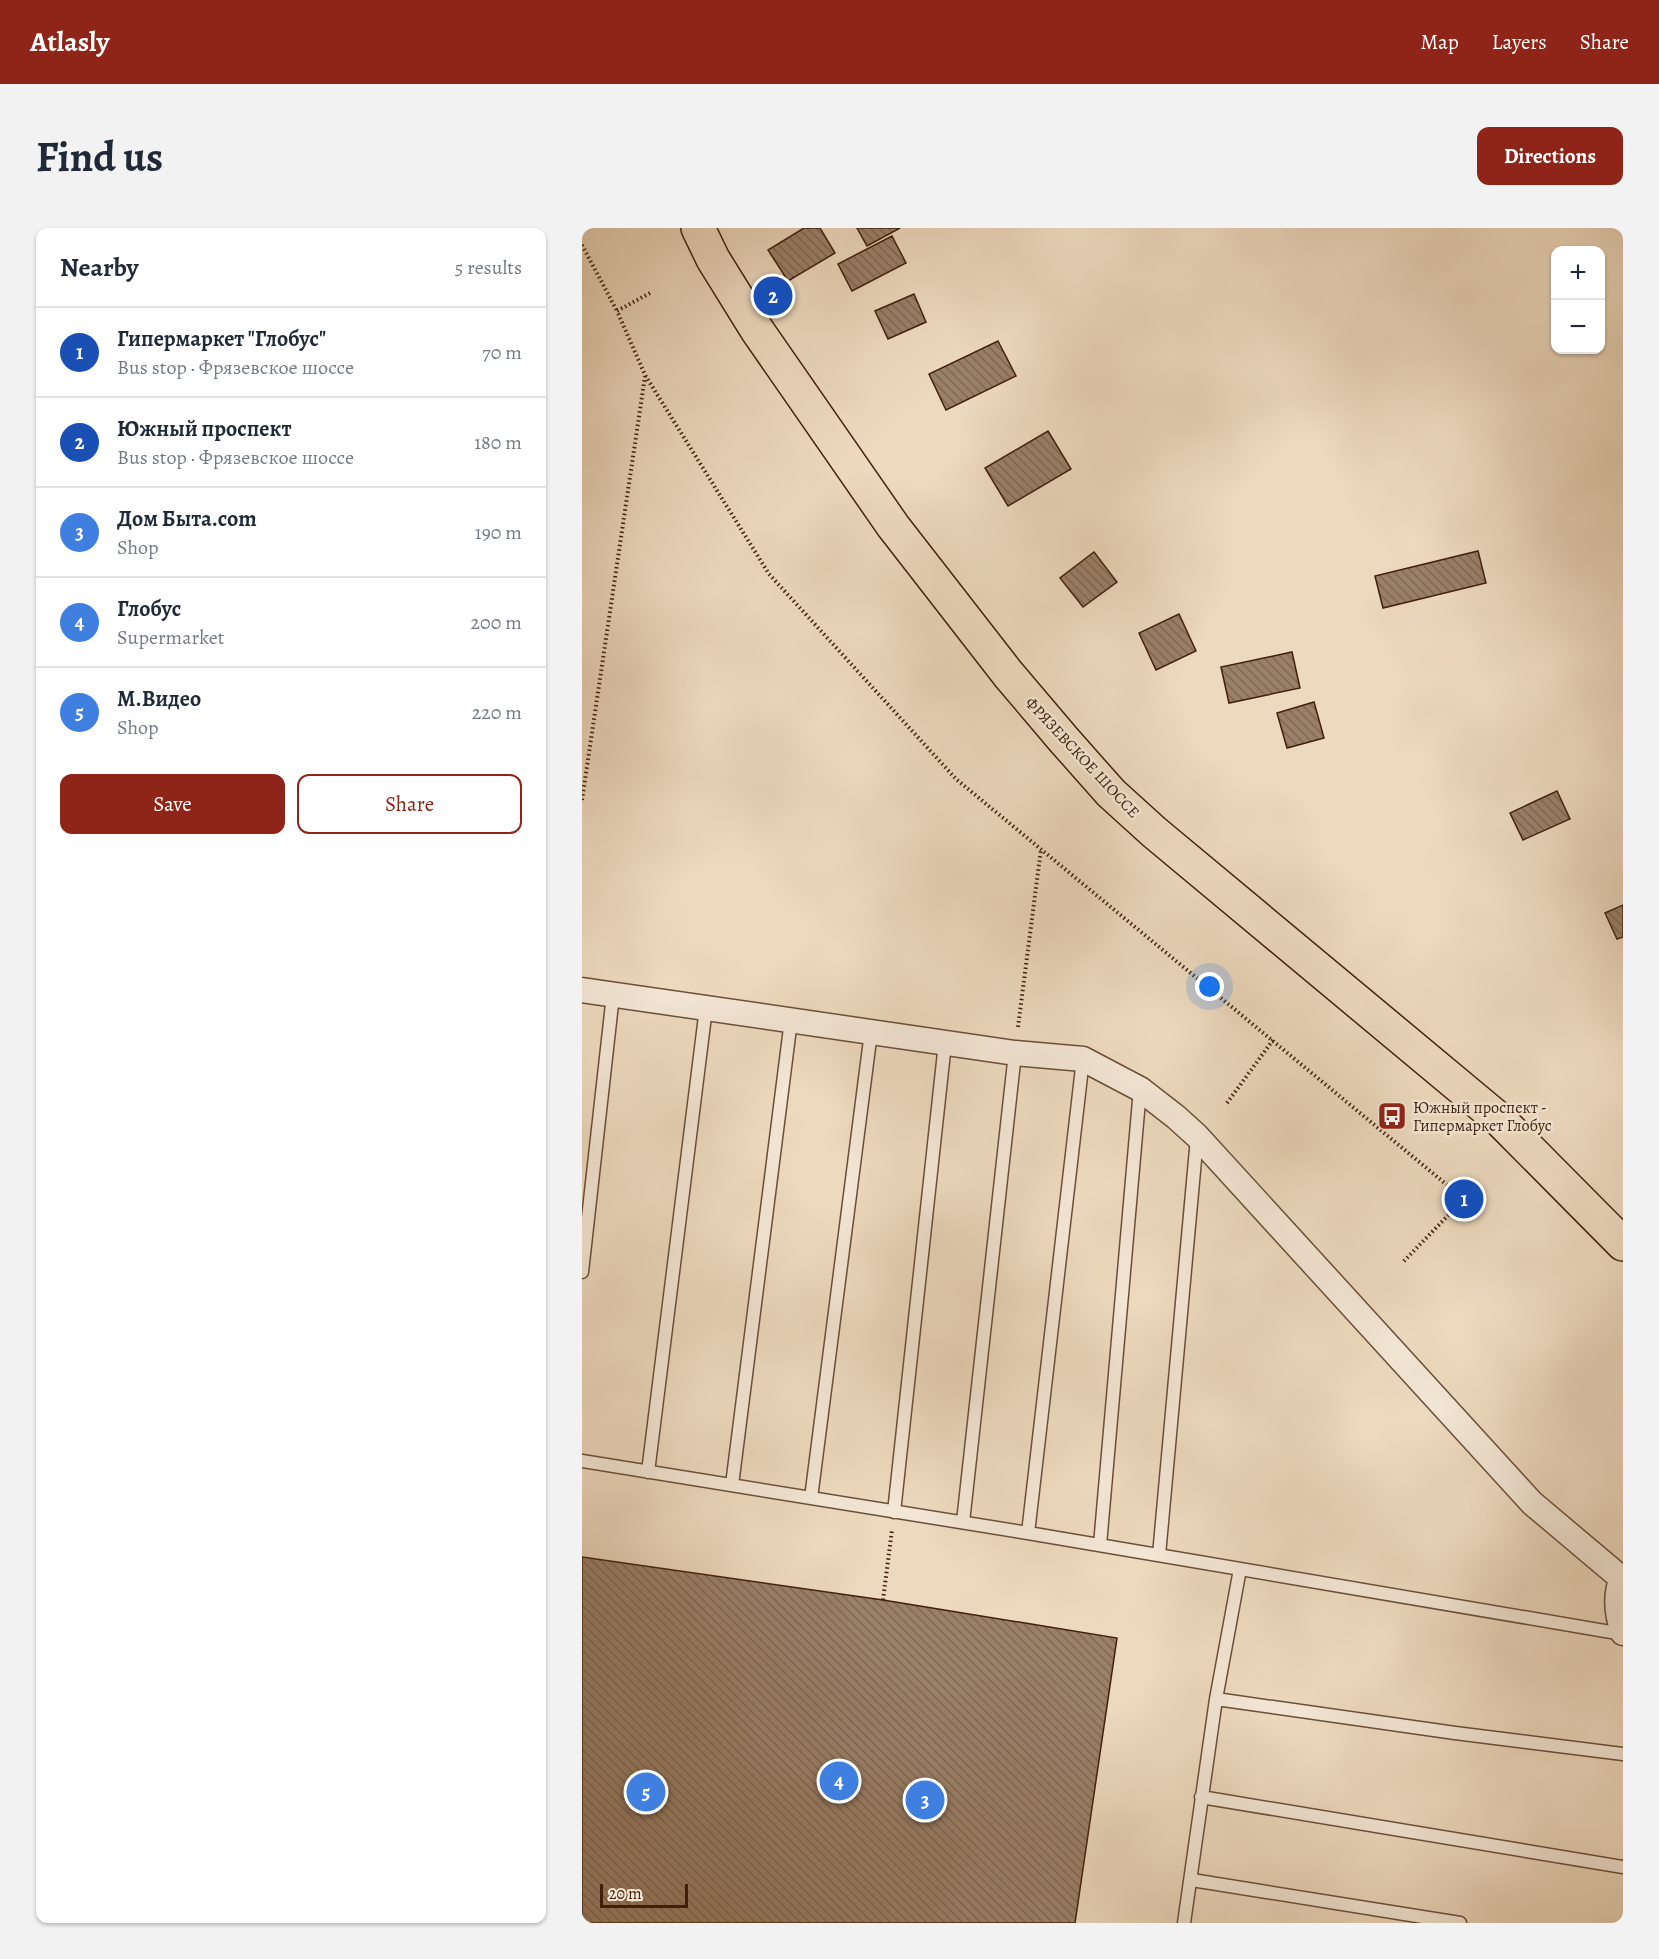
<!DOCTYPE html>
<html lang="en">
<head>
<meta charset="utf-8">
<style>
  body { margin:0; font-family:Alegreya,serif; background:#f2f2f3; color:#1f2937 }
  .controls { position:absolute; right:18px; top:18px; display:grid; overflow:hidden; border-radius:12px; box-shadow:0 2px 4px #0004 }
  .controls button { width:54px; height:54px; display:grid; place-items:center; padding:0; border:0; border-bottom:2px solid #e0e1e3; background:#fff; color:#1f2937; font:30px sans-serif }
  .scale { position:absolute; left:18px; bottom:15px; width:88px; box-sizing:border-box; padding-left:6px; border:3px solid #40200c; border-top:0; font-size:16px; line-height:21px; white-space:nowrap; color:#40200c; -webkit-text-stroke:4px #f3e6d5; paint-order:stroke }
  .you { position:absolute; left:628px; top:759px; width:21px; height:21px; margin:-15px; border:4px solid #fff; border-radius:50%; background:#1a73e8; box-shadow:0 0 0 9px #1a73e833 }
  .badge { display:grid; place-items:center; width:39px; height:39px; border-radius:50%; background:#8f2418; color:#fff; font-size:20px; font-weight:700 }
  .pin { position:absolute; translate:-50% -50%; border:3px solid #fff; box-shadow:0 2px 6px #0006 }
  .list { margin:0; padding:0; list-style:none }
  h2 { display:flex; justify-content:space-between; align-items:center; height:78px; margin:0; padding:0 24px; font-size:26px }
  h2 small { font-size:20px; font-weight:400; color:#747a83 }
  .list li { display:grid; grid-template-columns:39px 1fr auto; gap:18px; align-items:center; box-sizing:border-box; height:90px; padding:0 24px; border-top:2px solid #e0e1e3 }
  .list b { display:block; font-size:22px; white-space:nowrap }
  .list p { margin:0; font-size:20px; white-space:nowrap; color:#747a83 }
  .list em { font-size:20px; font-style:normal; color:#747a83 }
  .actions { display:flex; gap:12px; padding:18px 24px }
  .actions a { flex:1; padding:14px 0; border:2px solid #8f2418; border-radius:12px; text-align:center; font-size:21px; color:#8f2418 }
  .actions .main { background:#8f2418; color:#fff }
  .map { position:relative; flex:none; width:1041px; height:1695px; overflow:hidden; border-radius:12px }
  header { display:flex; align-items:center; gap:36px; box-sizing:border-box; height:84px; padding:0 30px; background:#8f2418; color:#fff }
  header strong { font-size:28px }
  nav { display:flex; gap:33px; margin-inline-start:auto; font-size:21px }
  .intro { display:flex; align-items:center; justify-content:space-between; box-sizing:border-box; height:144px; padding:0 36px }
  h1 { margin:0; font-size:42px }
  .button { padding:15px 27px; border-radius:12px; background:#8f2418; color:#fff; font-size:21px; font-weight:700 }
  main { display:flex; gap:36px; padding:0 36px }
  aside { flex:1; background:#fff; border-radius:12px; box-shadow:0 2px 4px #0004 }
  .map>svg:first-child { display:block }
  .building { fill:url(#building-back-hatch); stroke:#40200c; stroke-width:1.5 }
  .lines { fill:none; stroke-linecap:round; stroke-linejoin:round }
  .lane-casing { stroke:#6b4e38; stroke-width:15 }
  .street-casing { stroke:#6b4e38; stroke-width:27 }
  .highway-casing { stroke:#40200c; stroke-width:36 }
  .path { stroke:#40200c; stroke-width:4; stroke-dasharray:1.5 3; stroke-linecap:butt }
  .lane { stroke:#f3e6d5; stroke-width:12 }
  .street { stroke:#f3e6d5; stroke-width:24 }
  .highway { stroke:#edd9be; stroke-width:33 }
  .labels { text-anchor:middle; stroke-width:5; stroke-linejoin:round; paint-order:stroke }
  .street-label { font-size:16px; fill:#40200c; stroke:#f3e6d5 }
  .poi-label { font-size:16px; fill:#40200c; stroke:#f3e6d5; text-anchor:start }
</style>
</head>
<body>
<header>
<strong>Atlasly</strong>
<nav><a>Map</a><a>Layers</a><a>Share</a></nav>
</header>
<div class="intro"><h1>Find us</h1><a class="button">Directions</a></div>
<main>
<aside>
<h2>Nearby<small>5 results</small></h2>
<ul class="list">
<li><span class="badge" style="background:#1a4fb4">1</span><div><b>Гипермаркет &quot;Глобус&quot;</b><p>Bus stop · Фрязевское шоссе</p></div><em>70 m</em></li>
<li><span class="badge" style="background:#1a4fb4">2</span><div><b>Южный проспект</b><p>Bus stop · Фрязевское шоссе</p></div><em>180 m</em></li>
<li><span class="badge" style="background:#3f7fe0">3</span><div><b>Дом Быта.com</b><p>Shop</p></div><em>190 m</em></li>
<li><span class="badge" style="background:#3f7fe0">4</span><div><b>Глобус</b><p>Supermarket</p></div><em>200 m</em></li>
<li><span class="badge" style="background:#3f7fe0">5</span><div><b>М.Видео</b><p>Shop</p></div><em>220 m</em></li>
</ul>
<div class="actions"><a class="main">Save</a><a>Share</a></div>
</aside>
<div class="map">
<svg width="1041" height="1695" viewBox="0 0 1041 1695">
  <defs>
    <pattern id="building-back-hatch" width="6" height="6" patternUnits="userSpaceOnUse" patternTransform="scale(1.5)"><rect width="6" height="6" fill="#9a8069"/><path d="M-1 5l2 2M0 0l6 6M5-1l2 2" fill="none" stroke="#7f6855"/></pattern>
  </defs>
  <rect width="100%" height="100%" fill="#edd9be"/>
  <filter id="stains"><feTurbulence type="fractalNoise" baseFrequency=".00333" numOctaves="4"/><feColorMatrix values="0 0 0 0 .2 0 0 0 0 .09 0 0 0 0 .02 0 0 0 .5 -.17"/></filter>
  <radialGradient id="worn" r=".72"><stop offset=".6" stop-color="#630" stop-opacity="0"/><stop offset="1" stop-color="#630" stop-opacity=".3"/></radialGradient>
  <path class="building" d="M 222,0 L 238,0 L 253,25 L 206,53 L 186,22 Z
    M 275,0 L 318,0 L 285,18 Z
    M 310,8 L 324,35 L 270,63 L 256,36 Z
    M 332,66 L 344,94 L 306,111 L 293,83 Z
    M 416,113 L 434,148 L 364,182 L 347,146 Z
    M 466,203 L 489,241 L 426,278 L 403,240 Z
    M 896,323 L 904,355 L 801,380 L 793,348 Z
    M 512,324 L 535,354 L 501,379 L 478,350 Z
    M 597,386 L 614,423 L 574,442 L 557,405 Z
    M 710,424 L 718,460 L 647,475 L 639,439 Z
    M 732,474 L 742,510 L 705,520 L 695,485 Z
    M 975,563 L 988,591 L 941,612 L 928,585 Z
    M 1041,677 L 1041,709 L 1035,711 L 1023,685 Z
    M 0,1329 L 301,1372 L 535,1410 L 493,1695 L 0,1695 Z"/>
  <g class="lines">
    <g class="lane-casing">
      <path id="lane" d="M 0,1044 L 31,767
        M 0,1233 L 446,1305 L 501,831
        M 66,1244 L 124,780
        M 150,1257 L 209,792
        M 229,1270 L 289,804
        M 312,1284 L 363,815
        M 381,1294 L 433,825
        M 446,1305 L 1041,1406
        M 518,1317 L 558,861
        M 577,1327 L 615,910
        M 634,1471 L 873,1505 L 1041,1526
        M 619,1569 L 1041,1639
        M 610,1652 L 878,1695
        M 602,1695 L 634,1471 L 658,1341"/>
    </g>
    <g class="street-casing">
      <path id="street" d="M 0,762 L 433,825 L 501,831 L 558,861 L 594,889 L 615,908 L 950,1275 L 1039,1350
        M 1041,1348 C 1032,1366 1035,1387 1041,1405"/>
    </g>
    <g class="highway-casing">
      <path id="highway" d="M 116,0 L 131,31 L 175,102 L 311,298 L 426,446 L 482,512 L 529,565 L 572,604 L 919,893 L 1041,1016"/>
    </g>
    <path class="path" d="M 0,17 L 35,83
      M 68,65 L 35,83 L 63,147 L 187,346 L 374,551 L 882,971 L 821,1034
      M 0,572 L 63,148
      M 436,799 L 459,621
      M 645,875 L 691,812
      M 301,1372 L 310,1302"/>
    <use href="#lane" class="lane"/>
    <use href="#street" class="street"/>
    <use href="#highway" class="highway"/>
  </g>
  <defs>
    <g id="bus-square" transform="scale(1.5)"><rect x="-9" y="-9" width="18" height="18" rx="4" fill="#8f2418" stroke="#f3e6d5"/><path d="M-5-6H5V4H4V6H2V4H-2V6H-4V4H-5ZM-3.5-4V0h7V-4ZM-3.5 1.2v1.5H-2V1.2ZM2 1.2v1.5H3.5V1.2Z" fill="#fff"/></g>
  </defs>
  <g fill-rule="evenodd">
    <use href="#bus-square" x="810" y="888"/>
  </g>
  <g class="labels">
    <g class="street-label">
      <text transform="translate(501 529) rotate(47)" y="6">ФРЯЗЕВСКОЕ ШОССЕ</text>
    </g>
    <g class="poi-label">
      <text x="831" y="885">Южный проспект -<tspan x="831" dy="18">Гипермаркет Глобус</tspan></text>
    </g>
  </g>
  <rect width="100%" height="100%" filter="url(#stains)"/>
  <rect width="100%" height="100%" fill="url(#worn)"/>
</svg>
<div class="controls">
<button>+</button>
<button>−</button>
</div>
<div class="scale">20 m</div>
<div class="you"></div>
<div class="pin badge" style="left:882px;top:971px;background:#1a4fb4">1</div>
<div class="pin badge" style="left:191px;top:68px;background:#1a4fb4">2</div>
<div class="pin badge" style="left:343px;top:1572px;background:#3f7fe0">3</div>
<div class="pin badge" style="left:257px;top:1553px;background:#3f7fe0">4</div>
<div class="pin badge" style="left:64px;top:1564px;background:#3f7fe0">5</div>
</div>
</main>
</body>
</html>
